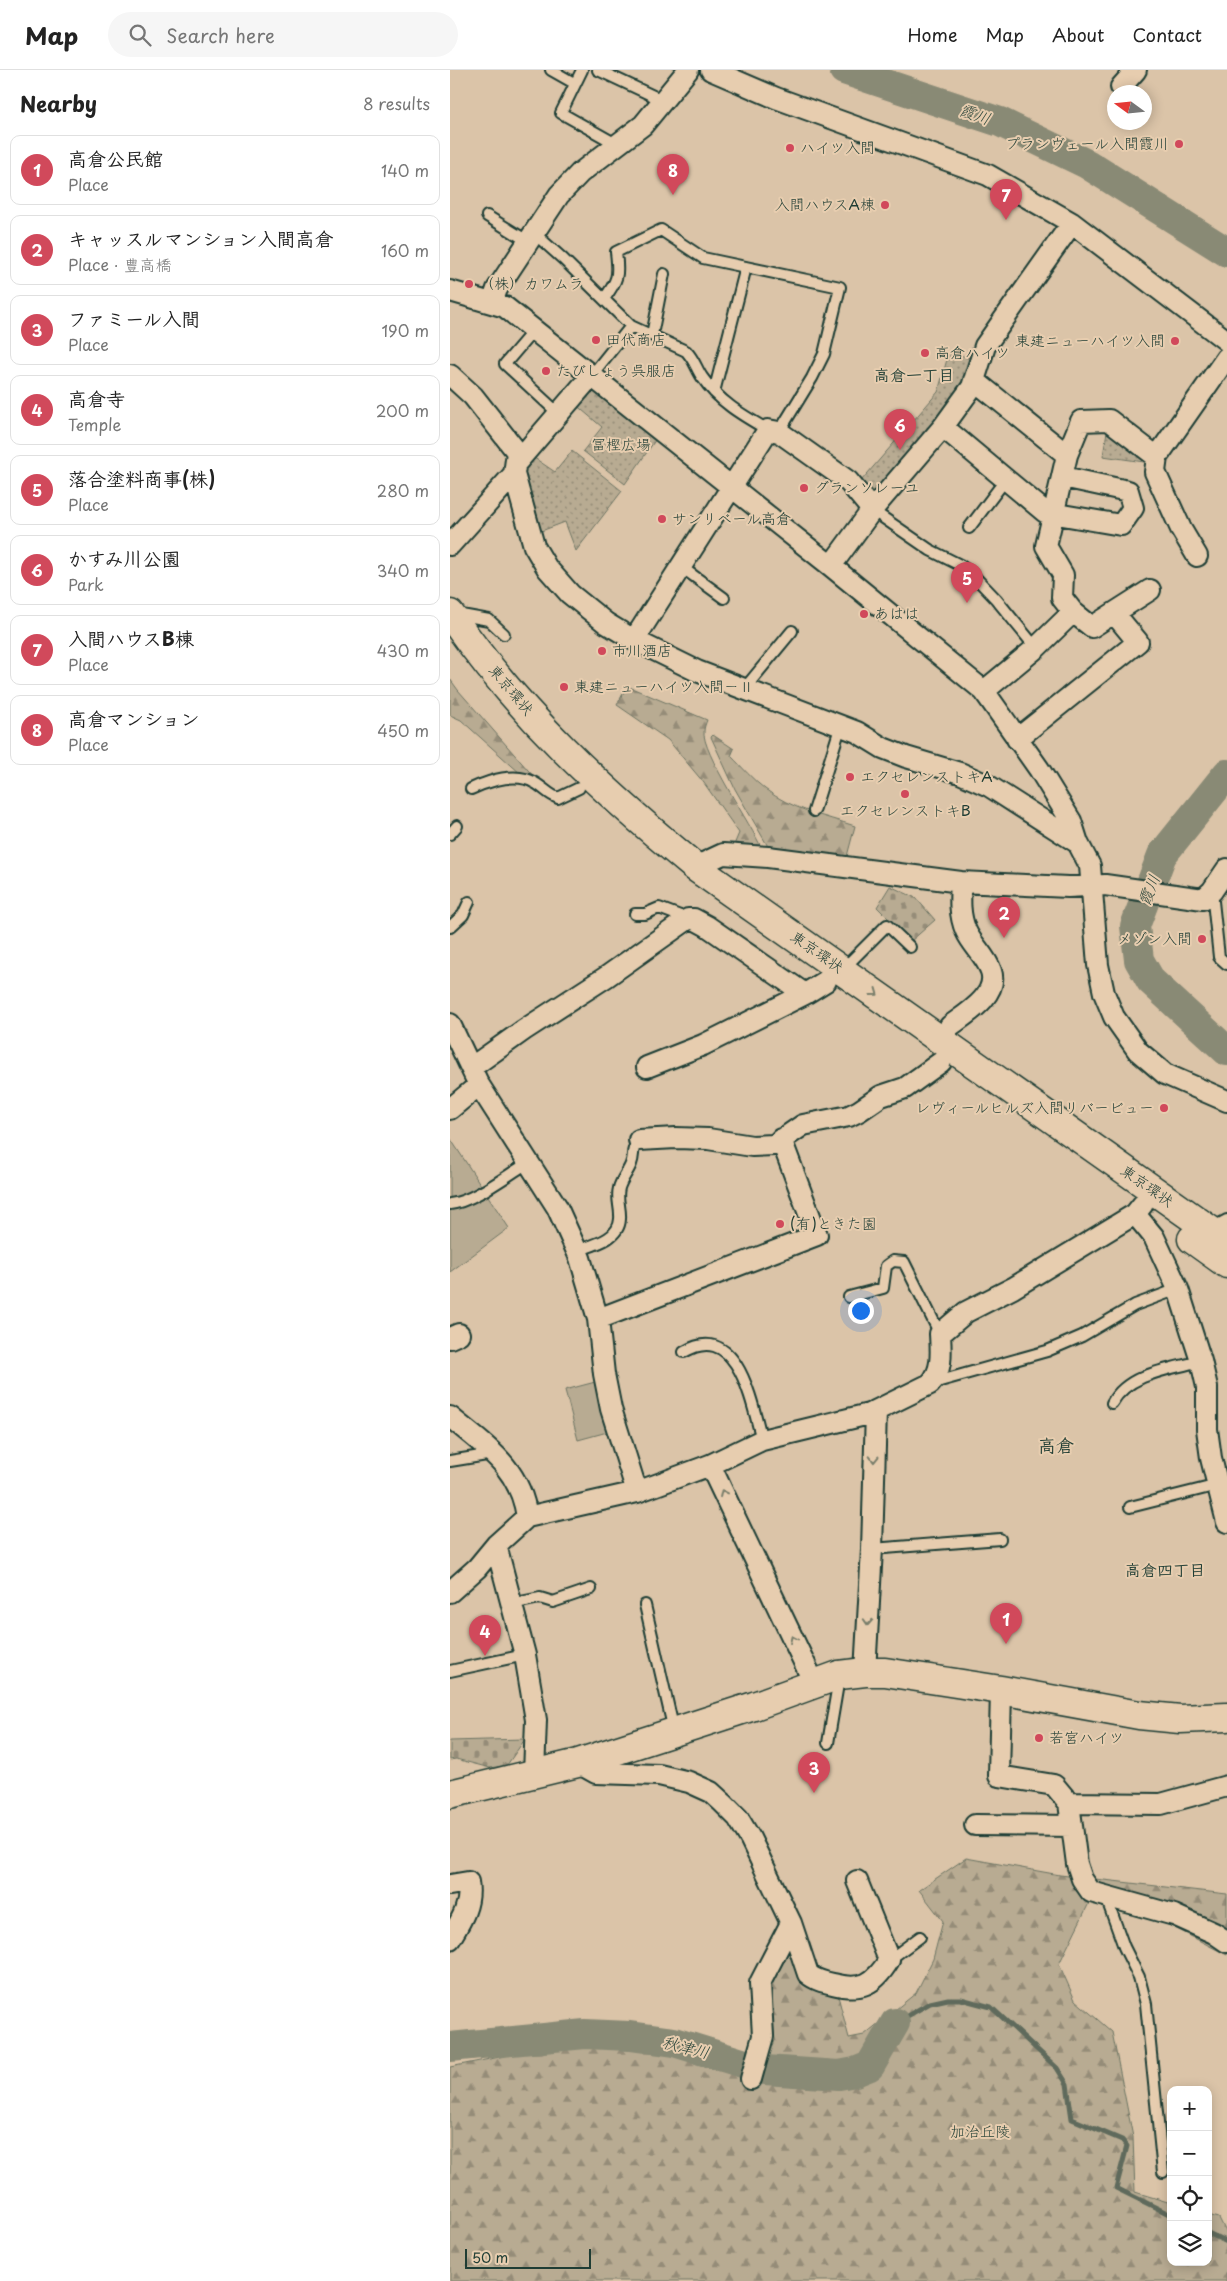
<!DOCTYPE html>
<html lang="en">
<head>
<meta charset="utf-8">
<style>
  body { margin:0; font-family:"Playpen Sans","Klee One",sans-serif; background:#f6f6f6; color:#222 }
  .controls { position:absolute; right:15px; bottom:15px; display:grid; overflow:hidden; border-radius:10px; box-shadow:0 2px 12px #0003 }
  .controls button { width:45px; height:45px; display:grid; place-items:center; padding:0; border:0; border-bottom:1px solid #e0e0e0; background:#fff; color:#222; font:25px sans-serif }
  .compass { position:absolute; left:657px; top:15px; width:45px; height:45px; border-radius:50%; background:#fff; box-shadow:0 2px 12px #0003; rotate:285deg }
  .scale { position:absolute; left:15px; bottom:12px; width:126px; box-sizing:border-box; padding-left:5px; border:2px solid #1f3d34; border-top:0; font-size:14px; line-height:18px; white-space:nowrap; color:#1f3d34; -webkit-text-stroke:4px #e7cdaf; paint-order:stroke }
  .you { position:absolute; left:410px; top:1240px; width:18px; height:18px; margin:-12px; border:4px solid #fff; border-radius:50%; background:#1a73e8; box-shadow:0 0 0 8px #1a73e833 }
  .badge { display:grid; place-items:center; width:32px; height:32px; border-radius:50%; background:#d1495b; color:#fff; font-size:16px; font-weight:700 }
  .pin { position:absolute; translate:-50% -41px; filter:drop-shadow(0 1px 2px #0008) }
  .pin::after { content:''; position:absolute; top:26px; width:18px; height:15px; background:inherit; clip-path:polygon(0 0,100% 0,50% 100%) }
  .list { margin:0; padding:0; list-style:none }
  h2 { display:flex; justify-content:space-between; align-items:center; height:65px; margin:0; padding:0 20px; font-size:21px }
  h2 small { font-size:16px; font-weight:400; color:#767676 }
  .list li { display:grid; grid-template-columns:32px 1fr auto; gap:15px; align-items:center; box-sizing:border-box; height:70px; margin:0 10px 10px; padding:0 10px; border:1px solid #e0e0e0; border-radius:10px }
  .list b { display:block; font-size:19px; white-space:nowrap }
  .list p { margin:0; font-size:16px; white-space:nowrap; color:#767676 }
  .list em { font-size:16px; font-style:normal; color:#767676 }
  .icon { flex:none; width:28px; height:28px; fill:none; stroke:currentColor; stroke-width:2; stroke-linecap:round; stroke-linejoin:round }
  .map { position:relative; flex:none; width:777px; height:2211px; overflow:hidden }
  header { display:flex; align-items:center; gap:30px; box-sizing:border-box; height:70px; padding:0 25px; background:#fff; border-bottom:1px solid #e0e0e0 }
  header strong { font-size:24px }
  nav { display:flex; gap:28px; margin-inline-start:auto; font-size:18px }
  .search { width:350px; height:45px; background:#f6f6f6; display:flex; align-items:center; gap:12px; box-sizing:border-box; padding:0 18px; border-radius:28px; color:#767676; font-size:19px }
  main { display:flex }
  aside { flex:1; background:#fff }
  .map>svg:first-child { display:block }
  .grass { fill:url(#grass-dots); stroke:#6c7463 }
  .forest { fill:url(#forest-firs); stroke:#6c7463 }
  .cemetery { fill:url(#cemetery-stones); stroke:#6c7463 }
  .garden { fill:#b8ab92; stroke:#6c7463 }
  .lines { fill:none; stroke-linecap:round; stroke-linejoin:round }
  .stream { stroke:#5f6b5b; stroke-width:5 }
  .river { stroke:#898a75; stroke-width:30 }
  .lane-casing { stroke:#1f3d34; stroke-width:14 }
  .street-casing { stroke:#1f3d34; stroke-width:24 }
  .secondary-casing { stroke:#1f3d34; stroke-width:31 }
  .highway-casing { stroke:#1f3d34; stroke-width:31 }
  .lane { stroke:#e7cdaf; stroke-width:10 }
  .street { stroke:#e7cdaf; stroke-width:20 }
  .secondary { stroke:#e7cdaf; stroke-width:28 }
  .highway { stroke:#e7cdaf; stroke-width:28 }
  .oneway { stroke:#797e6b }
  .poi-dot { fill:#d1495b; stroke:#e7cdaf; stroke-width:2 }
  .labels { text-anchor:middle; stroke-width:4; stroke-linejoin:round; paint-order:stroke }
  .poi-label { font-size:15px; fill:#1f3d34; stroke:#e7cdaf; text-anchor:start }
  .park-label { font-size:15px; fill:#2e483d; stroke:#e7cdaf }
  .street-label { font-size:15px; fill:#1f3d34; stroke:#e7cdaf }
  .water-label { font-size:16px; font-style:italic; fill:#2a453a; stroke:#e7cdaf }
  .neighbourhood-label { font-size:16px; font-weight:bold; fill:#1f3d34; stroke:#e7cdaf }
  .quarter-label { font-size:18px; font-weight:bold; fill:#1f3d34; stroke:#e7cdaf }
</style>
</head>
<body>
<header>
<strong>Map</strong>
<div class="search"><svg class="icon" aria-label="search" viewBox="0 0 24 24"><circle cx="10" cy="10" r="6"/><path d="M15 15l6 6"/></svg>Search here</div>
<nav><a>Home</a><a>Map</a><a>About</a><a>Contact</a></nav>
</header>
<main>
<aside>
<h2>Nearby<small>8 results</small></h2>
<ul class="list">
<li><span class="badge">1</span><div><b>高倉公民館</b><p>Place</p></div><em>140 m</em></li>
<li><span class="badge">2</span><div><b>キャッスルマンション入間高倉</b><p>Place · 豊高橋</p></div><em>160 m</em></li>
<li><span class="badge">3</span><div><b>ファミール入間</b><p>Place</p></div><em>190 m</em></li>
<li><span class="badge">4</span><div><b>高倉寺</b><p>Temple</p></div><em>200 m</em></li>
<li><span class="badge">5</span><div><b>落合塗料商事(株)</b><p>Place</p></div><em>280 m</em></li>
<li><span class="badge">6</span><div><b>かすみ川公園</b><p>Park</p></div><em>340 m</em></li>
<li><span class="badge">7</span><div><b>入間ハウスB棟</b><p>Place</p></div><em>430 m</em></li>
<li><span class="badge">8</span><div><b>高倉マンション</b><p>Place</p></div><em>450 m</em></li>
</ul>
</aside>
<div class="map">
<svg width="777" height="2211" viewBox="0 0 777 2211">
  <defs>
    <pattern id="grass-dots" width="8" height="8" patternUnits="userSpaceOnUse" patternTransform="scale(1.25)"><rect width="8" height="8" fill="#b8ab92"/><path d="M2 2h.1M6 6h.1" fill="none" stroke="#958c78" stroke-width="1.8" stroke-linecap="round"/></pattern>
    <pattern id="forest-firs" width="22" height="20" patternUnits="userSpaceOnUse" patternTransform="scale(1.25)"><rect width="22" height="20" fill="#b8ab92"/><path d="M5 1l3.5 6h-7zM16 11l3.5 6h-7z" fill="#958c78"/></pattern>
    <pattern id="cemetery-stones" width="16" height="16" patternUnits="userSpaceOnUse" patternTransform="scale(1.25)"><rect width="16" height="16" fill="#b8ab92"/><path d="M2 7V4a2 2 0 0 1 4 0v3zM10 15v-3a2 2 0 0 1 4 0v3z" fill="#958c78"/></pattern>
  </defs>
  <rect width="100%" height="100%" fill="#dbc4a8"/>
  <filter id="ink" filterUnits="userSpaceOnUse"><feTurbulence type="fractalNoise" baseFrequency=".02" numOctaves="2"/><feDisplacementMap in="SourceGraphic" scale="10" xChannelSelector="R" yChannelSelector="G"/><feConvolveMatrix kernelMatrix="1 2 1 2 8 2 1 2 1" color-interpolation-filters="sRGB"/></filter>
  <g filter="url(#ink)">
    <path class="grass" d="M 499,282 L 525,289 L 515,316 L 426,424 L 411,411 L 488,322 Z
      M 141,316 L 206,369 L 175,414 L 133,381 L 152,357 L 125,334 Z
      M 658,355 L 701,393 L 653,386 Z
      M 122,381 L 172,421 L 126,481 L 115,452 L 86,463 L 71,403 L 80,385 L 105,402 Z"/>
    <path class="forest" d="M 0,609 L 8,620 L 85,708 L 71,704 L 11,650 L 0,645 Z
      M 177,616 L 257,650 C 256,653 254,657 254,661 C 251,681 302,756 312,779 L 284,775 L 289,763 L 254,713 L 218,670 L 167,635 Z
      M 263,665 L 284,679 L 281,686 C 292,697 303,710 315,719 C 341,739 374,746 405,756 L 396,790 L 320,780 L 285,719 L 261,667 Z
      M 516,1788 L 610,1805 L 777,1824 L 777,1885 L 696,1843 L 639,1833 L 609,1894 L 625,1930 L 662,1962 L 683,2067 L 685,2122 L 721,2133 L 721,2192 L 758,2192 L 758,2145 L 769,2148 L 777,2164 L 777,2211 L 0,2211 L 0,1997 L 109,1975 L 186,1974 L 231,1983 L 313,2007 L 325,1970 L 319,1917 L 339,1878 L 352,1913 L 388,1926 L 399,1968 L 414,1965 L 466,1923 L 483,1889 L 493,1851 L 469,1820 Z"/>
    <path class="cemetery" d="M 440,816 L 466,828 L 485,850 L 461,871 L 427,837 Z
      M 75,1669 L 57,1695 L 40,1698 L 6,1689 L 0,1690 L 0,1671 Z"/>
    <path class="garden" d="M 0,1068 L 59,1158 L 0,1202 Z
      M 149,1311 L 161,1361 L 128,1370 L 115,1320 Z"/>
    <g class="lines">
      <path class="stream" d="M 445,1953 L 480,1933 L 498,1929 L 511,1929 L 541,1937 L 607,1998 L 617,2014 L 622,2049 L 672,2070 L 677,2076 L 666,2118 L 721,2145
        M 758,2163 L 777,2172"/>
      <path class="river" d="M 394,0 L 550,52 L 637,94 L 777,182
        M 777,704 L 712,785 L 685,856 L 689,890 L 701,911 L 777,981
        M 0,1977 L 135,1964 L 180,1966 L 224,1972 L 315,2000 L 389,2005 L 405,2002 L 420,1996 L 445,1953"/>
      <g class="lane-casing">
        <path id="lane" d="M 101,0 L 124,13
          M 132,0 L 111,43 L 168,75
          M 148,0 L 214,31
          M 37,146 L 79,172
          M 85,164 L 113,189 L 181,256 L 236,281 C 244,289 246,298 252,307 C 269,332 292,345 318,360
          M 154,229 C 168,210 169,206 166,182 L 211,160 L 253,188 L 390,217 L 374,284 L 362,308 L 329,362
          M 84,260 L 55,294 L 109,344
          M 202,265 L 214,204
          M 141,306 L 181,256
          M 264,322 L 296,197
          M 422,440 L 480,480 L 510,495 L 524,506 L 546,529 L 586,578
          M 519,458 L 556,409
          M 230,496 L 274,528
          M 6,544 L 39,550 L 54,564
          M 295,618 L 342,561
          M 21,719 C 39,711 66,701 85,713 C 94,718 99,725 108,728 L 129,718
          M 364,741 L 391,655
          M 0,764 L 7,756
          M 762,822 L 769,887 L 777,894
          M 185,844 L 195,844 L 209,838 L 238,849
          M 0,857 L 13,845 L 19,832
          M 393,899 L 437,855 L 460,877
          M 0,1134 C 23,1132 57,1105 78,1093
          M 762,1158 L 777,1150
          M 126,1181 C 142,1175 169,1170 170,1149 C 171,1138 166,1129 169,1118 C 171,1110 178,1102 181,1094 C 185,1084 180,1081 189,1070
          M 399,1227 L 433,1218 L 436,1196 L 443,1191 L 454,1192 L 490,1264
          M 234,1282 C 288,1250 302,1334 312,1370
          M 483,1313 L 597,1281 L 632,1266 L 685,1235 L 728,1219
          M 662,1333 C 678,1303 721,1299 751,1291
          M 0,1391 L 43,1384
          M 680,1437 L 768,1415
          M 422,1479 L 550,1469
          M 61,1534 L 90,1528 L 103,1532 L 141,1519
          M 195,1535 L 224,1661
          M 0,1601 L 75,1585
          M 378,1673 L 389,1608
          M 656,1827 L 674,1877 L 689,1907 L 696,1934 L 713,2102
          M 439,1890 L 470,1867"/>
      </g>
      <g class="street-casing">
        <path id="street" d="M 261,0 L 326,28 L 538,105 L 622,153 L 777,271
          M 671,17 L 686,0
          M 0,221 L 55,237 L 381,496 L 534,621 L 589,699 L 621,751 L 628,773 L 640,796 L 648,895 L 654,923 L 664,947 L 688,981 L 715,1004 L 777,1031
          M 42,233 L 47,219 L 109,125 L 130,103 L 193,55 L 238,0
          M 0,305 L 23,326 L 67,382 L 64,404 L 84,476 L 97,498 L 120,524 L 156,553 L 184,570 L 247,601 L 407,662 L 433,678 L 456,687 L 510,703 L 539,716 L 628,773
          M 524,310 L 617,385 L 596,476 L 613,505 L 612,528 L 623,542 L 586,578 L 534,621
          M 493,357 L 595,442 L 671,455 L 683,438 L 678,421 L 613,407
          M 617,385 L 631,351 L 659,350 L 707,387
          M 68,391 L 141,306
          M 0,475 L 64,404
          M 747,486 L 731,459 L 705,402 L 707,387 L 777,287
          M 381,496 L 422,440 L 493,357 L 522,317 L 535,276 L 622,153
          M 623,542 L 642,557 L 700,520
          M 184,570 L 318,360 L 329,362 L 398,411 L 422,440
          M 567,669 L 688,572 L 664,543
          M 245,797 L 273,784 L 318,787 L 511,812 L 618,817 L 655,815 L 753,829 L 762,821 L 777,799
          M 0,954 L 29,1015 L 107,1137 L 130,1188 L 148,1249 L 154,1304 L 161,1339 L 187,1422
          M 500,956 C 516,944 549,925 541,901 C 536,886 522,875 516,861 C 509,845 510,829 511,812
          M 22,997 L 74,960 L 156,907 L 238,849 L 244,849 L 257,856 L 355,924 L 376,911
          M 197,997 L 253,975 L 355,924
          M 0,1039 L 29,1015
          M 189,1070 L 226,1068 L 258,1069 L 302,1076 L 324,1075 L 353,1055 L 399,1046 L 409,1041 L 431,1026 L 455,1018 L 491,992
          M 685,1144 L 704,1167 L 728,1219 L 751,1291 L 757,1317 L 757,1359 L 761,1388 L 777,1452
          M 148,1249 L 367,1165 L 331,1069
          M 0,1268 L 9,1264
          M 0,1347 C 36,1377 70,1397 77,1447
          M 260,1395 L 364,1613
          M 46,1475 L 75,1585 L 86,1650 L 84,1704
          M 0,1522 L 27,1498 L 46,1475 L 77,1447 L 187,1422 L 260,1395 L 312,1370 L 419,1344 L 480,1314 C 493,1301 491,1282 490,1264 L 516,1242 L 563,1218 L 685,1144 L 693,1134
          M 415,1602 L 422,1479 L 426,1341
          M 551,1620 L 549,1706 L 604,1715 L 619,1733 L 627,1794 L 632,1809 L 641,1822 L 724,1845 L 764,1863 L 777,1872
          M 128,1693 L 146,1703 L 209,1705 L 239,1712 L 261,1722 L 273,1733 L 288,1748 L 300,1768 L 341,1853 L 358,1904 C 365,1910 374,1912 383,1914 C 411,1921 424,1915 439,1890 L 407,1811
          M 619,1733 L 711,1734 L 777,1716
          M 525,1755 L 622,1756
          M 0,1815 L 18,1812 C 22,1834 11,1851 0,1869
          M 301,2009 L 313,1966 L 310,1913 L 341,1853"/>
      </g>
      <g class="secondary-casing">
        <path id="secondary" d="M 0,1724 L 128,1693 L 304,1636 L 389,1605 L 415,1602 L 435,1602 L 551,1620 L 689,1645 L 730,1649 L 777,1647"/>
      </g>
      <g class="highway-casing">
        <path id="highway" d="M 0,544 C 68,643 153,721 245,797 L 777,1172
          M 742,1169 L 777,1194"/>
      </g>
      <use href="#lane" class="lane"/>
      <use href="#street" class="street"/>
      <use href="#secondary" class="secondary"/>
      <use href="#highway" class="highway"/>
    </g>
    <defs><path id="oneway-chevron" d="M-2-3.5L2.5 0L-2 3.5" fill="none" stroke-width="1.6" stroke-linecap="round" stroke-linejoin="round" transform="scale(1.25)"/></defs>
    <g class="oneway">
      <use href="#oneway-chevron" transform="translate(425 923) rotate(36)"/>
      <use href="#oneway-chevron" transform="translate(424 1389) rotate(91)"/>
      <use href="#oneway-chevron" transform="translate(273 1423) rotate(-115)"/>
      <use href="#oneway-chevron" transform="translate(418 1552) rotate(93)"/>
      <use href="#oneway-chevron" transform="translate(343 1569) rotate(-115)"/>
    </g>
  </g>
  <g class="poi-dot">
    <circle cx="729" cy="74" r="5"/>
    <circle cx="340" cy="78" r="5"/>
    <circle cx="435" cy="135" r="5"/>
    <circle cx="19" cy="214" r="5"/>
    <circle cx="146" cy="270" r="5"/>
    <circle cx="725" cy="271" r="5"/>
    <circle cx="475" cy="283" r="5"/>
    <circle cx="96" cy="301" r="5"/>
    <circle cx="354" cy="418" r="5"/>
    <circle cx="212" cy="449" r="5"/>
    <circle cx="414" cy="544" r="5"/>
    <circle cx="152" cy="581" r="5"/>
    <circle cx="114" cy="617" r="5"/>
    <circle cx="400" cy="707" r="5"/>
    <circle cx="455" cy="724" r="5"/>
    <circle cx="752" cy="869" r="5"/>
    <circle cx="714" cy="1038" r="5"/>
    <circle cx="330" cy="1154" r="5"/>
    <circle cx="589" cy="1668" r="5"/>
  </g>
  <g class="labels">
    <g class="poi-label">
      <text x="719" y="79" text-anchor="end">プランヴェール入間霞川</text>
      <text x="350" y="83">ハイツ入間</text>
      <text x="425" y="140" text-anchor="end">入間ハウスA棟</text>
      <text x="29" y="219">（株）カワムラ</text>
      <text x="156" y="275">田代商店</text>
      <text x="715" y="276" text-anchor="end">東建ニューハイツ入間</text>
      <text x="485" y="288">高倉ハイツ</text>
      <text x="106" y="306">たびしょう呉服店</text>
      <text x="364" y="423">グランソレーユ</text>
      <text x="222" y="454">サンリベール高倉</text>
      <text x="424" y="549">あはは</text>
      <text x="162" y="586">市川酒店</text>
      <text x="124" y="622">東建ニューハイツ入間－Ⅱ</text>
      <text x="410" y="712">エクセレンストキA</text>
      <text x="455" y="746" text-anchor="middle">エクセレンストキB</text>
      <text x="742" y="874" text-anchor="end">メゾン入間</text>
      <text x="704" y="1043" text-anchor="end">レヴィールヒルズ入間リバービュー</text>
      <text x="340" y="1159">(有)ときた園</text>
      <text x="599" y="1673">若宮ハイツ</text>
    </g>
    <g class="park-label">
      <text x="171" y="380">冨樫広場</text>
      <text x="530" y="2067">加治丘陵</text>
    </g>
    <g class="street-label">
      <text transform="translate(61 620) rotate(50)" y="5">東京環状</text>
      <text transform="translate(367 882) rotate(35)" y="5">東京環状</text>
      <text transform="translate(697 1116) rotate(35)" y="5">東京環状</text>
    </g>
    <g class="water-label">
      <text transform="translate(525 44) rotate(19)" y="6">霞川</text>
      <text transform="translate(699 820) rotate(-69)" y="6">霞川</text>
      <text transform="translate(236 1977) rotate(14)" y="6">秋津川</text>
    </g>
    <g class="neighbourhood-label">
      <text x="464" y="311">高倉一丁目</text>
      <text x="715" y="1506">高倉四丁目</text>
    </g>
    <g class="quarter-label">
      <text x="606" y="1382">高倉</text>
    </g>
  </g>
</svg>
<div class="controls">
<button>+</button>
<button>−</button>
<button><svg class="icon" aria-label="locate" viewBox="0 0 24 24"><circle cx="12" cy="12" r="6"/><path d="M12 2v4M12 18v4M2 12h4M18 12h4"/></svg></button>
<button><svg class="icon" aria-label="layers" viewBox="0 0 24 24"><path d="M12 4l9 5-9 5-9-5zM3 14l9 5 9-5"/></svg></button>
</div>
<svg class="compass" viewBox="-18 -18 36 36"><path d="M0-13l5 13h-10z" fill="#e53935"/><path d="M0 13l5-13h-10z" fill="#767676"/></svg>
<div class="scale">50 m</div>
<div class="you"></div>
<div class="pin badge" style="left:556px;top:1574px">1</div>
<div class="pin badge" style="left:554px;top:868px">2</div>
<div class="pin badge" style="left:364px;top:1723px">3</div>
<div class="pin badge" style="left:35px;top:1586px">4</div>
<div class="pin badge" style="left:517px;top:533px">5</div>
<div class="pin badge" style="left:450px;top:380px">6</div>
<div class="pin badge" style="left:556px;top:150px">7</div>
<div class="pin badge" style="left:223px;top:125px">8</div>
</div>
</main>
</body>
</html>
